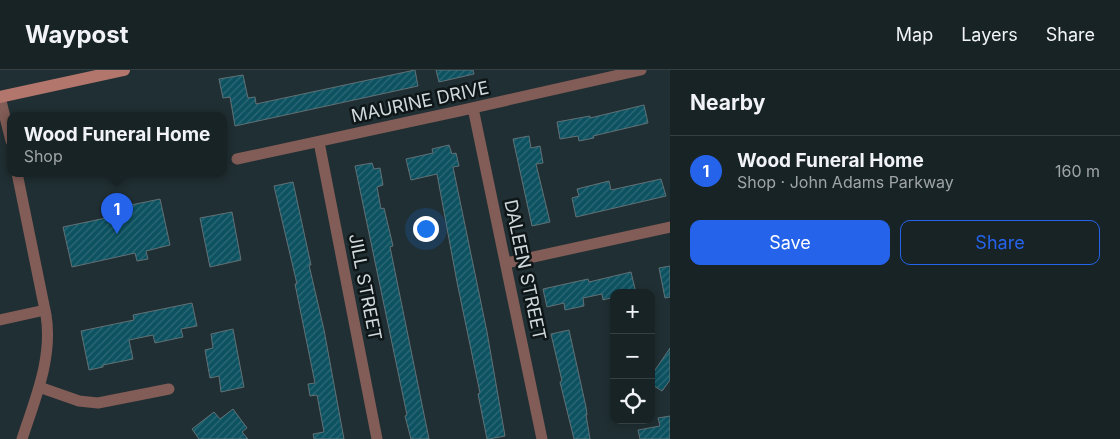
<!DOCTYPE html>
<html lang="en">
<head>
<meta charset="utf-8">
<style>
  body { margin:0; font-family:Inter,sans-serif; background:#212b2e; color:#f1f3f6 }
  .controls { position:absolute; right:15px; bottom:15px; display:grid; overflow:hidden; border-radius:10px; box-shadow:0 2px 8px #0003 }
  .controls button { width:45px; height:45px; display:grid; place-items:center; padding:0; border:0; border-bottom:1px solid #364043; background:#182326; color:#f1f3f6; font:25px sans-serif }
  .you { position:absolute; left:425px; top:158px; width:18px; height:18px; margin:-12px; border:4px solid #fff; border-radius:50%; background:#1a73e8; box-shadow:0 0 0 8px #1a73e833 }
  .badge { display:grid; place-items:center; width:32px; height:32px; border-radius:50%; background:#2563eb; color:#fff; font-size:16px; font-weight:700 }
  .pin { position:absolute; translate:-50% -41px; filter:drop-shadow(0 1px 2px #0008) }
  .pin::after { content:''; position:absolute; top:26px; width:18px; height:15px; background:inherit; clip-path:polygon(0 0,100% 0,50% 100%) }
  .popup { position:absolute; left:7px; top:42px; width:220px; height:65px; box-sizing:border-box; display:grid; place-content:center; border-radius:10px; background:#182326; filter:drop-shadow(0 1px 4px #0005); font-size:16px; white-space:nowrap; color:#9fa4a7 }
  .popup b { font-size:19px; color:#f1f3f6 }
  .popup::after { content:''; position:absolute; left:50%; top:100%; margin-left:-10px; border:10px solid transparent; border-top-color:#182326 }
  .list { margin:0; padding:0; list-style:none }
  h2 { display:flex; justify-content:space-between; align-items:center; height:65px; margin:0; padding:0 20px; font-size:21px }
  h2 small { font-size:16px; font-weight:400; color:#9fa4a7 }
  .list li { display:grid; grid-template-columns:32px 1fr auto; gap:15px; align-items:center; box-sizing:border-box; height:70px; padding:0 20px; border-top:1px solid #364043 }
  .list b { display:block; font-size:19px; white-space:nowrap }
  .list p { margin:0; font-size:16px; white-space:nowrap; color:#9fa4a7 }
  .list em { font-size:16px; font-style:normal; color:#9fa4a7 }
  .actions { display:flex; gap:10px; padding:15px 20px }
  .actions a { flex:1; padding:11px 0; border:1px solid #2563eb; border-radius:10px; text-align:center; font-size:18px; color:#2563eb }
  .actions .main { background:#2563eb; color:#fff }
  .icon { flex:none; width:28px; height:28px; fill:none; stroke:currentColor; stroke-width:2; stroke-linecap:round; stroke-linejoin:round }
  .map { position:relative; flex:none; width:670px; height:369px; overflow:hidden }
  header { display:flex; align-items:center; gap:30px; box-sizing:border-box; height:70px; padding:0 25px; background:#182326; border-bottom:1px solid #364043 }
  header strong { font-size:24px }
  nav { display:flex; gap:28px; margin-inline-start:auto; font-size:18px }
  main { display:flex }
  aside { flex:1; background:#182326 }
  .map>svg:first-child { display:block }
  .building { fill:url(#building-hatch); stroke:#617176 }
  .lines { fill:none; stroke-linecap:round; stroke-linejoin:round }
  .minor { stroke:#825c56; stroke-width:11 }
  .secondary { stroke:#b2766d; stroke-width:12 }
  .labels { text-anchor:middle; stroke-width:5; stroke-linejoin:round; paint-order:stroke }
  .street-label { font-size:18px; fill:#d0d9dc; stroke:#0f1618 }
</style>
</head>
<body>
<header>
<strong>Waypost</strong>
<nav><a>Map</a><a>Layers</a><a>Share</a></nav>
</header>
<main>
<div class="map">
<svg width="670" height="369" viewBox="0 0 670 369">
  <defs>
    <pattern id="building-hatch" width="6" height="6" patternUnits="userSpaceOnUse" patternTransform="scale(1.25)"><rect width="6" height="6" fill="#0d5261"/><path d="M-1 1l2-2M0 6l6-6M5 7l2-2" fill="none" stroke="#2f6a77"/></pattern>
  </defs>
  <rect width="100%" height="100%" fill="#202f33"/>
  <path class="building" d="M 415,0 L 418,16 L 235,56 L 230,27 L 223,28 L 219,9 L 243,5 L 248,28 L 255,27 L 256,34 Z
    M 436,0 L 473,0 L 474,4 L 439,12 Z
    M 644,35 L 648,53 L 593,66 L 594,68 L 579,71 L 578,66 L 560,69 L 557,52 L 590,46 L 590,48 Z
    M 529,66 L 531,78 L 540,76 L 543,93 L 536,94 L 550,152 L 532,156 L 513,69 Z
    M 449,75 L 452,84 L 456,83 L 459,96 L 453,97 L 487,262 L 505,366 L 489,369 L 487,369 L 478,324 L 480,323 L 457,212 L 437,104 L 411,110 L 406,89 L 433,83 L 432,79 Z
    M 372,93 L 374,99 L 380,98 L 383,115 L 377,117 L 381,139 L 384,138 L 393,176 L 390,177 L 429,369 L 411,369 L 405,346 L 407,345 L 355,96 Z
    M 661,109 L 666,126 L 576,147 L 572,128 L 579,126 L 577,119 L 609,111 L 611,120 Z
    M 293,112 L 311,195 L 309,195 L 324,260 L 344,369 L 314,369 L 313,364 L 324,362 L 317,325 L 310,326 L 308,314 L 315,313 L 295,214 L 297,214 L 274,116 Z
    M 160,129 L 170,175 L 146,181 L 148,189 L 137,191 L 135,183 L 72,197 L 63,157 L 106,148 L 103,134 L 125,130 L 126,136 Z
    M 232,142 L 241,190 L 210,197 L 200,148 Z
    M 670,196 L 670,227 L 665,228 L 659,198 Z
    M 631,202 L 636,223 L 614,223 L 614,227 L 603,230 L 602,224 L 583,228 L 584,236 L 565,240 L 564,233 L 547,237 L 543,219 L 588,209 L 589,212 Z
    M 192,233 L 197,256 L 181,259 L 183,267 L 155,273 L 153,265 L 129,270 L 133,289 L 103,295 L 103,297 L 89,300 L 81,261 L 134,250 L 133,245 Z
    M 233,259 L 244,317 L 221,322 L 219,306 L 210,308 L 205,280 L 213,278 L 211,264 Z
    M 569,260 L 586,337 L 587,345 L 586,345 L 590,369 L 574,369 L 560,312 L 562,311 L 551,264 Z
    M 670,278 L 670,310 L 662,321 L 651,314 L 651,306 Z
    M 233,339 L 247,358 L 242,362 L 248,369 L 199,369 L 192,359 L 214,342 L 220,349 Z
    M 670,346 L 670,369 L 640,369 L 638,360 L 660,356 L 658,348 Z"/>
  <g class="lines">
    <path class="minor" d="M 0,27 L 11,71
      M 473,38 L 542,369
      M 319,72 L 377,369
      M 237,89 L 459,41 L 641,0
      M 17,103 L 46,245 C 53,288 35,329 22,369
      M 506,193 L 670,157
      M 0,250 L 45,240
      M 39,317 L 79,331 L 98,333 L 169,319"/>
    <path class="secondary" d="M 0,27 L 124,0"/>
  </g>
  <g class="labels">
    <g class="street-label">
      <text transform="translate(420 32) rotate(-12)" y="6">MAURINE DRIVE</text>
      <text transform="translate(525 200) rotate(78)" y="6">DALEEN STREET</text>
      <text transform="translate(365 217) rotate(79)" y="6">JILL STREET</text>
    </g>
  </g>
</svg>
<div class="controls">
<button>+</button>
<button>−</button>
<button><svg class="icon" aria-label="locate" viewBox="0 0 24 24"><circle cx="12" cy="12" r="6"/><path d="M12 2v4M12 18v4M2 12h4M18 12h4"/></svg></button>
</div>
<div class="you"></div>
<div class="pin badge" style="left:117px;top:164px">1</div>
<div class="popup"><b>Wood Funeral Home</b>Shop</div>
</div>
<aside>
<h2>Nearby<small></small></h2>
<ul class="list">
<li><span class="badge">1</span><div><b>Wood Funeral Home</b><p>Shop · John Adams Parkway</p></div><em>160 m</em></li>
</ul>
<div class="actions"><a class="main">Save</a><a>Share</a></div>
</aside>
</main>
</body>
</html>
